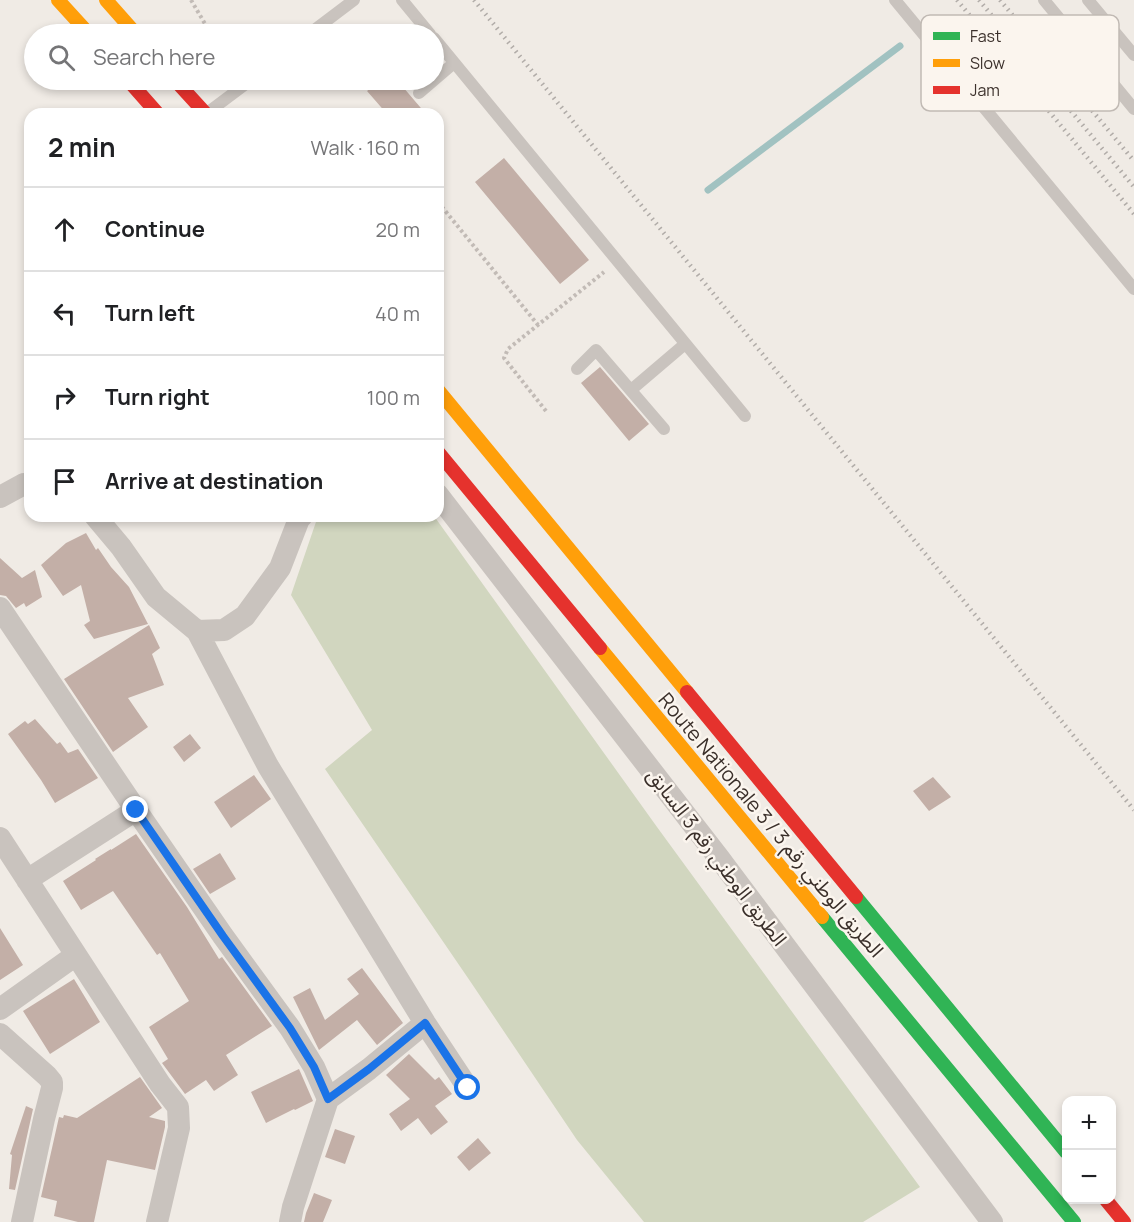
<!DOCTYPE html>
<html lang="en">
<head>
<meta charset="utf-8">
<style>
  body { margin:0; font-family:Manrope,"Noto Sans Arabic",sans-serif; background:#f2f2f2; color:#202124 }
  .controls { position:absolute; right:18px; bottom:18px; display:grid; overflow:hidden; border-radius:12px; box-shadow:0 3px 9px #0003 }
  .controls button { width:54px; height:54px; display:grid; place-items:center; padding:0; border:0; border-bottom:2px solid #e0e0e0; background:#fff; color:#202124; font:30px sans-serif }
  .stop { position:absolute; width:18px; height:18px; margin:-14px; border:4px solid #1a73e8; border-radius:50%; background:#fff }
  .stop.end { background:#1a73e8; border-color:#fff; box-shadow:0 2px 6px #0008 }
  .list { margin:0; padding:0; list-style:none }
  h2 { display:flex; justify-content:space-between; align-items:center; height:78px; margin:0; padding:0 24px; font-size:26px }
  h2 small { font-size:20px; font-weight:400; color:#757577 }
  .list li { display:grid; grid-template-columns:39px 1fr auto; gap:18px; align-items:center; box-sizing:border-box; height:84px; padding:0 24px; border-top:2px solid #e0e0e0 }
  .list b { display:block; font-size:22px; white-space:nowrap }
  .list em { font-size:20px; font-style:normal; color:#757577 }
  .icon { flex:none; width:33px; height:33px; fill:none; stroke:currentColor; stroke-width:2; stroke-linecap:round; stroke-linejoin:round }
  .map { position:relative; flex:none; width:1134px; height:1222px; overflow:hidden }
  .search { position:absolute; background:#fff; box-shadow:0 3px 9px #0003; left:24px; top:24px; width:420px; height:66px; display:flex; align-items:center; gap:15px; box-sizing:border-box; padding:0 21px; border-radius:33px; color:#757577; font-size:22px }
  .panel { position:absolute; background:#fff; box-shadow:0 3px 9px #0003; left:24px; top:108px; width:420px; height:414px; border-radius:18px }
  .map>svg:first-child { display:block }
  .green { fill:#d1d6bf }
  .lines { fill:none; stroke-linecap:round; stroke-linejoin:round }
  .stream { stroke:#a1c2c1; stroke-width:7 }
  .building { fill:#c3afa7 }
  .path { stroke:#c2bbb6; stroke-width:4; stroke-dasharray:3 3; stroke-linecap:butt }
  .lane { stroke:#c9c3be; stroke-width:12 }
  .street { stroke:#c9c3be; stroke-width:22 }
  .fast { stroke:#30b455; stroke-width:14 }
  .slow { stroke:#ff9f0a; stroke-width:14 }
  .jam { stroke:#e5322d; stroke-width:14 }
  .rail { stroke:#b1aca8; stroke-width:4.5; stroke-dasharray:1.5 4.5; stroke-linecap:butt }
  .route { stroke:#1a73e8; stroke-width:8 }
  .labels { text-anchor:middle; stroke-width:5; stroke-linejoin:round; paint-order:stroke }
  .street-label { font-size:20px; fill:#3b302b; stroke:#fbf5ee }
  .key { fill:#fbf5ee; stroke:#c1bab4; stroke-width:1.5 }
  .key-label { font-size:16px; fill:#3b302b }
</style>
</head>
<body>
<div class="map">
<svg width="1134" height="1222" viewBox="0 0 1134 1222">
  <rect width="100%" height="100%" fill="#f0ebe5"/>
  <path class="green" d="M 318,516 L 434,516 L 657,827 L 920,1187 L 863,1222 L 644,1222 L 577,1140 L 470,981 L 325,769 L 372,730 L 291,595 Z"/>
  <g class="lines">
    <path class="stream" d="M 708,190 L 900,46"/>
  </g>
  <path class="building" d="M 381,80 L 397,80 L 426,114 L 387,114 L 367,91 Z
    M 504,158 L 589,260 L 560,284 L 475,182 Z
    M 600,367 L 649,424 L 629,441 L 581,383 Z
    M 86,533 L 96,550 L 98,548 L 111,567 L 129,587 L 148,624 L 94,639 L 84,625 L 90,621 L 81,585 L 63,596 L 41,565 L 66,543 Z
    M 0,558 L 22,578 L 35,570 L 42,597 L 26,607 L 24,603 L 16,608 L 6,596 L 0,595 Z
    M 149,625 L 160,648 L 152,654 L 164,685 L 128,698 L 148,727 L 113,752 L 64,679 Z
    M 35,719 L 57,744 L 60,742 L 68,753 L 78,749 L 98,778 L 55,803 L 41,780 L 8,734 L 25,721 L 28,724 Z
    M 190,734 L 201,748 L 184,762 L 173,747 Z
    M 254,775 L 271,799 L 231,828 L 214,802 Z
    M 933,777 L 951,797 L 929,811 L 913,791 Z
    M 136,834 L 187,907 L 219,959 L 222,957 L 272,1026 L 226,1055 L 238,1075 L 214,1091 L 206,1080 L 185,1094 L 162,1063 L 168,1059 L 149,1027 L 189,1001 L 160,953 L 157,955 L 113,891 L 81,910 L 63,881 L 96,860 L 95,859 L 111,849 L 111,850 Z
    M 220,853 L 236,879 L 210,894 L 193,869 Z
    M 0,928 L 23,965 L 0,980 Z
    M 362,968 L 403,1023 L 377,1045 L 357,1020 L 319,1050 L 293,997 L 310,988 L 325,1020 L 359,994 L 347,979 Z
    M 74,979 L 100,1022 L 50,1054 L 23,1011 Z
    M 409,1054 L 435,1080 L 439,1077 L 452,1094 L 435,1106 L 448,1122 L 431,1135 L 418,1118 L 401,1131 L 389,1114 L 410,1099 L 386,1075 Z
    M 299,1069 L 313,1101 L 295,1110 L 294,1109 L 266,1123 L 251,1092 Z
    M 140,1077 L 162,1108 L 149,1117 L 165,1121 L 165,1127 L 155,1170 L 107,1160 L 94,1222 L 78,1222 L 54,1216 L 57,1201 L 41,1197 L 59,1117 L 63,1118 L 64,1115 L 77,1118 Z
    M 26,1106 L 33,1109 L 15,1190 L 9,1189 L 12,1155 L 10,1154 Z
    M 335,1129 L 355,1136 L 345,1164 L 325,1157 Z
    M 478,1138 L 491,1153 L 469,1171 L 457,1157 Z
    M 314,1193 L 332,1200 L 323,1222 L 304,1222 L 306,1213 Z"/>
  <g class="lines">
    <path class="path" d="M 191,0 L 211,34
      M 438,202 L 538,325
      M 546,411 L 504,358 L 508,349 L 604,272"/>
    <path class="lane" d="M 402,0 L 430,34
      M 895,0 L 1134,289
      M 1044,0 L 1134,109
      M 1088,0 L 1134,55
      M 309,34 L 354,0
      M 434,38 L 745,416
      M 419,93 L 454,63
      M 207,113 L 251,80
      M 577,369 L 596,350 L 664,429
      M 631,390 L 685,344"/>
    <path class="street" d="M 438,495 L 719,858 L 992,1222
      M 0,497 L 24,484 L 30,485
      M 95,516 L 121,547 L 156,597 L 197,631 L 268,766 L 425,1023 L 468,1088
      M 0,608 L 136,810 L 223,936 L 290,1028 L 314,1067 L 328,1099
      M 197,631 L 224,630 L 245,616 L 280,568 L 299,519 L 302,516
      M 0,838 L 160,1084 L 178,1107 L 179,1128 L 157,1222
      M 27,880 L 136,810
      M 0,1009 L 76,955
      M 0,1034 L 47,1076 L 52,1082 L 52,1088 L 44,1119 L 22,1222
      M 290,1222 L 293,1207 L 328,1099 L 369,1069 L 425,1023"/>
    <path class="fast" d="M 856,897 L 1066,1152
      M 822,917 L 1074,1222"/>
    <path class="slow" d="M 58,0 L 89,34
      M 106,0 L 136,34
      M 438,390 L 687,692
      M 600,648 L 822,917"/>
    <path class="jam" d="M 128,80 L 158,114
      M 175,80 L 206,114
      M 438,452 L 600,648
      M 687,692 L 856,897
      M 1106,1200 L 1124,1222"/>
    <path class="rail" d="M 474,0 L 1134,810
      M 957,0 L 1134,214
      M 979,0 L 1134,187
      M 1000,0 L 1134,161"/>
  </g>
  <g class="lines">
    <path class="route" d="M 136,810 L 223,936 L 290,1028 L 314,1067 L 328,1099 L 369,1069 L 425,1023 L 468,1088"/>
  </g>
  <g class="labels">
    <g class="street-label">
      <text transform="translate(771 825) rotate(50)" y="7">Route Nationale 3 / الطريق الوطني رقم 3</text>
      <text transform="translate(717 857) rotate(53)" y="7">الطريق الوطني رقم 3 السابق</text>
    </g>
  </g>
  <rect x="921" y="15" width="198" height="96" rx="9" class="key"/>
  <rect x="933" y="32" width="27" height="8" fill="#30b455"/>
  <rect x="933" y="59" width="27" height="8" fill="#ff9f0a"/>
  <rect x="933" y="86" width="27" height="8" fill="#e5322d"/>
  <g class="key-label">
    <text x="970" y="42">Fast</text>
    <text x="970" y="69">Slow</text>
    <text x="970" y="96">Jam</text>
  </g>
</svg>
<div class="controls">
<button>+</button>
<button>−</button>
</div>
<div class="stop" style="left:468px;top:1088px"></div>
<div class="stop end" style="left:136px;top:810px"></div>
<div class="search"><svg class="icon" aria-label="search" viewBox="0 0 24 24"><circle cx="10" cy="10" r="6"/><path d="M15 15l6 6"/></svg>Search here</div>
<section class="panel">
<h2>2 min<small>Walk · 160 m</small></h2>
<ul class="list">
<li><svg class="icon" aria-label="ahead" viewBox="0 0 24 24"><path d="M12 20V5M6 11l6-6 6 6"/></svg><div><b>Continue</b></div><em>20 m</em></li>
<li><svg class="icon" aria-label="left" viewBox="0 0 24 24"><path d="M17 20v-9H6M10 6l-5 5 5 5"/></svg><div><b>Turn left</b></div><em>40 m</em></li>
<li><svg class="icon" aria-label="right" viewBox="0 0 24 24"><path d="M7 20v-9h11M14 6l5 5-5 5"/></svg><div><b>Turn right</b></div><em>100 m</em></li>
<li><svg class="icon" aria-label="arrive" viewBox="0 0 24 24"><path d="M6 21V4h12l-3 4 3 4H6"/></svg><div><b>Arrive at destination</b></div></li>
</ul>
</section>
</div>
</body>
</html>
